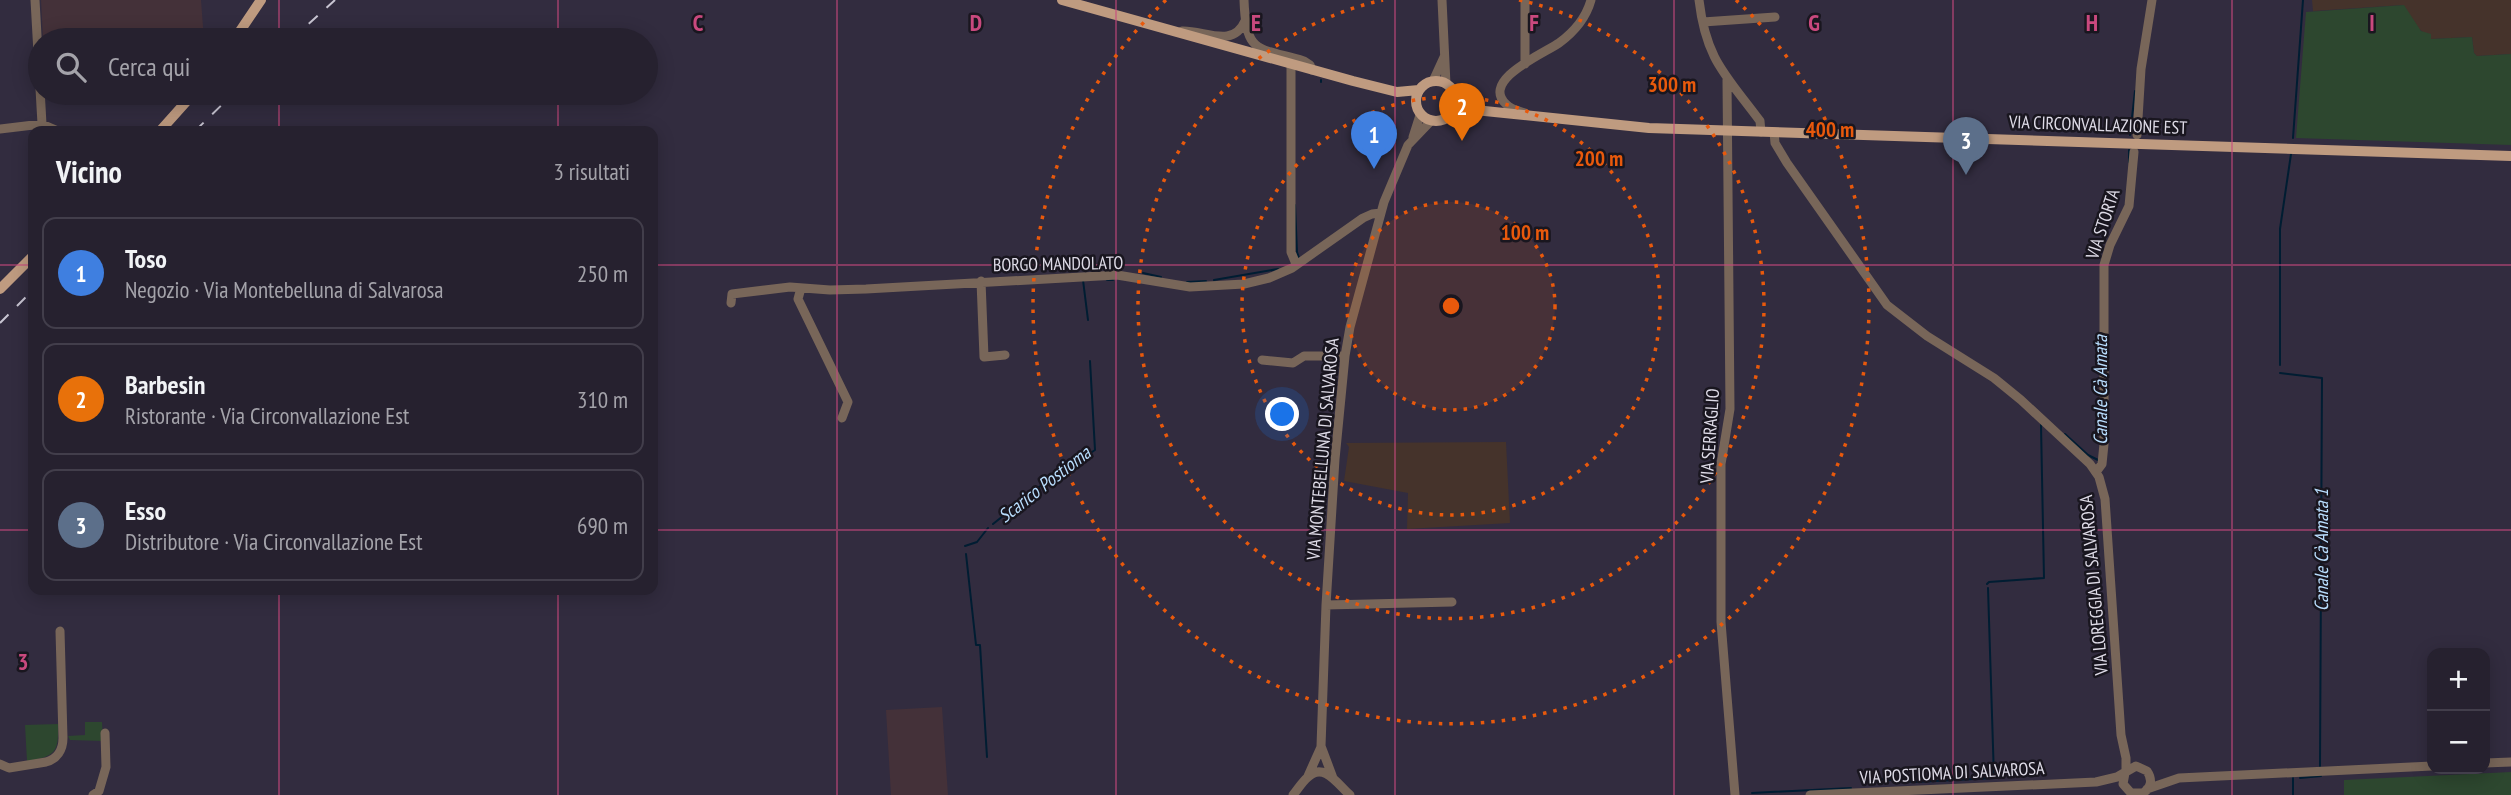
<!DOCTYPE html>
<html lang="it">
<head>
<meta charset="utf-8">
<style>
  body { margin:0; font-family:"PT Sans Narrow",sans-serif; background:#2e2937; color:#f1f3f6 }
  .controls { position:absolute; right:21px; bottom:21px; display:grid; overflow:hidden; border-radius:14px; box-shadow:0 4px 18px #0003 }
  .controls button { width:63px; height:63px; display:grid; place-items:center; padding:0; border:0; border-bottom:2px solid #423e4b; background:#26212f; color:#f1f3f6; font:35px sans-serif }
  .you { position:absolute; left:1283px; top:415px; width:24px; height:24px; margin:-18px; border:5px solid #fff; border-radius:50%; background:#1a73e8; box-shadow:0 0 0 10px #1a73e833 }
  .badge { display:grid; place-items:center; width:46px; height:46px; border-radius:50%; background:#95cc3a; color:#fff; font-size:23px; font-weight:700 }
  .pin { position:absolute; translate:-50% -58px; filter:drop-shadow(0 2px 4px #0008) }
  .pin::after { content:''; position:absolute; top:37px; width:24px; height:21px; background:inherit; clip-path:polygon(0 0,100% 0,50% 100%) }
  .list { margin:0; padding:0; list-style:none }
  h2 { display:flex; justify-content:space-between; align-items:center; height:91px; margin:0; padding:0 28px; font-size:30px }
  h2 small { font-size:23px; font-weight:400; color:#a4a3aa }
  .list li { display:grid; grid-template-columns:46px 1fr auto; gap:21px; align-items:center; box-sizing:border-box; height:112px; margin:0 14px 14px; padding:0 14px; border:2px solid #423e4b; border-radius:14px }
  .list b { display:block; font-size:26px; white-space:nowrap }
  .list p { margin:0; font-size:23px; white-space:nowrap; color:#a4a3aa }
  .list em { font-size:23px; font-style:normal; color:#a4a3aa }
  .icon { flex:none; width:38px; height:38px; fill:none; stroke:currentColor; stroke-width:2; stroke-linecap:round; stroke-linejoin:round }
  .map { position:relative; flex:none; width:2511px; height:795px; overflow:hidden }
  .search { position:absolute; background:#26212f; box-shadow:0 4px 18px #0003; left:28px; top:28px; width:630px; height:77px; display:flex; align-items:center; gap:18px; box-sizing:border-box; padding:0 24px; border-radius:38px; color:#a4a3aa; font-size:26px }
  .panel { position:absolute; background:#26212f; box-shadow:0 4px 18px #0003; left:28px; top:126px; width:630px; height:469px; border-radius:14px }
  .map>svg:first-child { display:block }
  .commercial { fill:#45332b }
  .industrial { fill:#443139 }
  .green { fill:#2d472f }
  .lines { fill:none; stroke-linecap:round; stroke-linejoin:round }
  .stream { stroke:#001d32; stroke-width:2 }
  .minor { stroke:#786659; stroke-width:9 }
  .major { stroke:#bf9b80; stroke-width:10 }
  .rail { stroke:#c8c5d2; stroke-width:2; stroke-dasharray:12 12; stroke-linecap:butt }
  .grid { fill:none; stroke:#c9497e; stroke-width:2; stroke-opacity:0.55 }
  .ring { fill:none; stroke:#e8590c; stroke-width:3.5; stroke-dasharray:3.5 7 }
  .labels { text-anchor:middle; stroke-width:5; stroke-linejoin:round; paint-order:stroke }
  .street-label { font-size:18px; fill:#dedbe7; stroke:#19161f }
  .water-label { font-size:19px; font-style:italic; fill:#b9defe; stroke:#19161f }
  .grid-label { font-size:23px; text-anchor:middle; font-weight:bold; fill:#c9497e; stroke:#19161f; stroke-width:5; stroke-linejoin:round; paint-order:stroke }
  .centre { fill:#e8590c; stroke:#19161f; stroke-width:3.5 }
  .ring-label { font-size:21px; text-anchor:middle; font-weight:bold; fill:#e8590c; stroke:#19161f; stroke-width:5; stroke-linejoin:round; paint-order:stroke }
</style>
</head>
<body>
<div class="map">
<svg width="2511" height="795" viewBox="0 0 2511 795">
  <rect width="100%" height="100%" fill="#322c3f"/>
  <path class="commercial" d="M 2312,0 L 2511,0 L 2511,54 L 2477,56 L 2474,53 L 2472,37 L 2431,39 L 2417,27 L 2403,5 L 2313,11 Z
    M 1506,442 L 1510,523 L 1407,529 L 1408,493 L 1344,481 L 1349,447 L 1346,443 Z"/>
  <path class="industrial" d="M 41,0 L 201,0 L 204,40 L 43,40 Z
    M 942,707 L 948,795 L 891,795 L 886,710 Z"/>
  <path class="green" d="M 2404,5 L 2421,31 L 2431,34 L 2431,39 L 2472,37 L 2474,53 L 2477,56 L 2511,54 L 2511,145 L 2296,138 L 2306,12 Z
    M 85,722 L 102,722 L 103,741 L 70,740 L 68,736 L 85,735 Z
    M 58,724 C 59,753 55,756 27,761 L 25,725 Z
    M 2511,772 L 2511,795 L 2344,795 L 2344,780 Z"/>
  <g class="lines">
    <path class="stream" d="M 1321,82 L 1321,80
      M 2130,135 L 2135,91
      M 2293,138 L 2303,0
      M 2129,162 L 2129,150
      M 1295,205 L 1297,252 L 1299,258
      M 1143,273 L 1161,277
      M 1083,280 L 1088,320
      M 1107,280 L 1113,280
      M 1214,280 L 1278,269
      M 1187,282 L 1206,281
      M 2280,365 L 2280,229 L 2291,154
      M 2280,373 L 2322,378 L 2320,766
      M 2065,434 L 2088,455 L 2098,460
      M 993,524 L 1039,487 L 1095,450 L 1090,361
      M 965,546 L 977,542 L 988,528
      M 966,554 L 976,645 L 980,645 L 987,757
      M 1987,584 L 1989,582 L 2044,578 L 2041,425
      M 1868,778 L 1915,782 L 1994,778 L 1988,588
      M 2293,778 L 2293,795
      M 2300,778 L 2321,776
      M 1752,793 L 1851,788"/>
    <path class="minor" d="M 35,0 L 42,124
      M 1244,0 C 1246,55 1257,47 1304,61 L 1310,65 L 1312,70
      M 1442,0 L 1446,84
      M 1699,0 C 1706,60 1726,75 1760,121 L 1761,132
      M 1703,22 L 1775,17
      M 1182,31 C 1204,30 1233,49 1245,21
      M 1291,64 L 1291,252 L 1296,264
      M 1525,64 L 1525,0
      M 1727,80 L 1730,409 L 1721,464 L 1721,622 L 1735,795
      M 1433,81 L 1444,57
      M 1525,113 C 1519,111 1510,109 1506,104 C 1480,80 1545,53 1559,43 C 1574,32 1586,18 1591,0
      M 0,129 L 42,124 L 58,131
      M 1774,132 L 1775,143 L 1787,163 L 1887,305 L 1927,336 L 1994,378 L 2021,400 L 2090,464 L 2099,477 L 2105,499 L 2121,735 L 2126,758 L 2126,772
      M 2137,135 L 2141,69 L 2152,0
      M 1413,137 L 1420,115
      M 981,281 L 984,357 L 1005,355
      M 801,288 L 798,299 L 848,402 L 842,418
      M 731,303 L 732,294 L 790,287 L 830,290 L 866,289 L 1117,275 L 1190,287 L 1244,284 L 1269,278 L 1292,268 L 1363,218 L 1372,214 L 1381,213
      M 1262,360 L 1293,363 L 1304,356 L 1345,356
      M 2096,472 L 2102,464 L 2104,444 L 2104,265 L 2110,245 L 2129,206 L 2134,152
      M 1326,605 L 1452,602
      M 2485,763 L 2511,762
      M 0,764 L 9,768 L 46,762 C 57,759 63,750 63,738 L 60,631
      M 1308,776 L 1321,747
      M 1333,778 L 1321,746 L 1326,605 L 1335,459 L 1345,356 L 1350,327 L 1384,202 L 1408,145 L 1431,121
      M 2147,789 L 2179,778 L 2432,766
      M 93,795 L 99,791 L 106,767 L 105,733
      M 1293,795 C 1298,789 1302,782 1308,777 C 1324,761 1339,786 1350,795
      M 1810,795 L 2096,782 L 2117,777 L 2136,766 L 2147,771 C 2153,780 2151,788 2143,793 L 2131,793 L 2123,784 L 2125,773"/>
    <path class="major" d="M 1062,0 L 1353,81 L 1397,92 L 1419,90
      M 234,40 L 261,0
      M1416 101a20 20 0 1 1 40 0a20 20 0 1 1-40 0Z
      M 1453,113 L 1475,110 L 1649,128 L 2511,156
      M 160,131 L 194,93
      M 0,289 L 33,256"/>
    <path class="rail" d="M 291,40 L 335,0
      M 195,131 L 234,93
      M 0,323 L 33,290"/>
  </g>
  <path class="grid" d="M 279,0 L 279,40M 558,0 L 558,40M 837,0 L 837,795M 1116,0 L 1116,795M 1395,0 L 1395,795M 1674,0 L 1674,795M 1953,0 L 1953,795M 2232,0 L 2232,795M 279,93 L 279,131M 558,93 L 558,131M 0,265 L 33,265M 653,265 L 2511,265M 0,530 L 33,530M 653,530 L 2511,530M 279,590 L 279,795M 558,590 L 558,795"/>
  <circle cx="1451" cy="306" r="104" fill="#e8590c" fill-opacity=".12"/>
  <g class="ring">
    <circle cx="1451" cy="306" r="104"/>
    <circle cx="1451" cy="306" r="209"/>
    <path d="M1519 0A313 313 0 1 1 1383 0"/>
    <path d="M1736 0A418 418 0 1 1 1166 0"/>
  </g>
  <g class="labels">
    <g class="street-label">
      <text transform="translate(2098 125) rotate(2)" y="6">VIA CIRCONVALLAZIONE EST</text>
      <text transform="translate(2103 224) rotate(-72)" y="6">VIA STORTA</text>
      <text transform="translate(1058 264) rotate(-1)" y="6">BORGO MANDOLATO</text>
      <text transform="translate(1710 436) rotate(-86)" y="6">VIA SERRAGLIO</text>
      <text transform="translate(1323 449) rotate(-85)" y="6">VIA MONTEBELLUNA DI SALVAROSA</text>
      <text transform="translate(2094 585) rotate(-95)" y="6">VIA LOREGGIA DI SALVAROSA</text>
      <text transform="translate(1952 773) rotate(-3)" y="6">VIA POSTIOMA DI SALVAROSA</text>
    </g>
    <g class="water-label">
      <text transform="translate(2100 390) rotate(-90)" y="7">Canale Cà Amata</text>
      <text transform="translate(1044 484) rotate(-38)" y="7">Scarico Postioma</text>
      <text transform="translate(2321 550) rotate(-90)" y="7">Canale Cà Amata 1</text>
    </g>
  </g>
  <g class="grid-label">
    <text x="698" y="31">C</text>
    <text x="976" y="31">D</text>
    <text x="1256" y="31">E</text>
    <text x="1534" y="31">F</text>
    <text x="1814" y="31">G</text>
    <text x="2092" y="31">H</text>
    <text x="2372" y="31">I</text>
    <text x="23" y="670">3</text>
  </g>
  <circle cx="1451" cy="306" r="10" class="centre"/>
  <g class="ring-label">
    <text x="1672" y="92">300 m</text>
    <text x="1830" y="137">400 m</text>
    <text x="1599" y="166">200 m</text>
    <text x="1525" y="240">100 m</text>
  </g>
</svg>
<div class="controls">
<button>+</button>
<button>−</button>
</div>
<div class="you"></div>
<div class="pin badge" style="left:1374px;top:169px;background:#3f7fe0">1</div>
<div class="pin badge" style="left:1462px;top:141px;background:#e8710a">2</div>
<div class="pin badge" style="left:1966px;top:175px;background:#5c6f8a">3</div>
<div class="search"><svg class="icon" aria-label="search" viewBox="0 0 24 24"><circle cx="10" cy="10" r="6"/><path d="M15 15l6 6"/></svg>Cerca qui</div>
<section class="panel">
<h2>Vicino<small>3 risultati</small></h2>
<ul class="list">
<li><span class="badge" style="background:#3f7fe0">1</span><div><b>Toso</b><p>Negozio · Via Montebelluna di Salvarosa</p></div><em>250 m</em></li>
<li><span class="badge" style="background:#e8710a">2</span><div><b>Barbesin</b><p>Ristorante · Via Circonvallazione Est</p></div><em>310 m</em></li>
<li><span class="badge" style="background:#5c6f8a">3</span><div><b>Esso</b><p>Distributore · Via Circonvallazione Est</p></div><em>690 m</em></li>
</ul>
</section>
</div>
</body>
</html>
